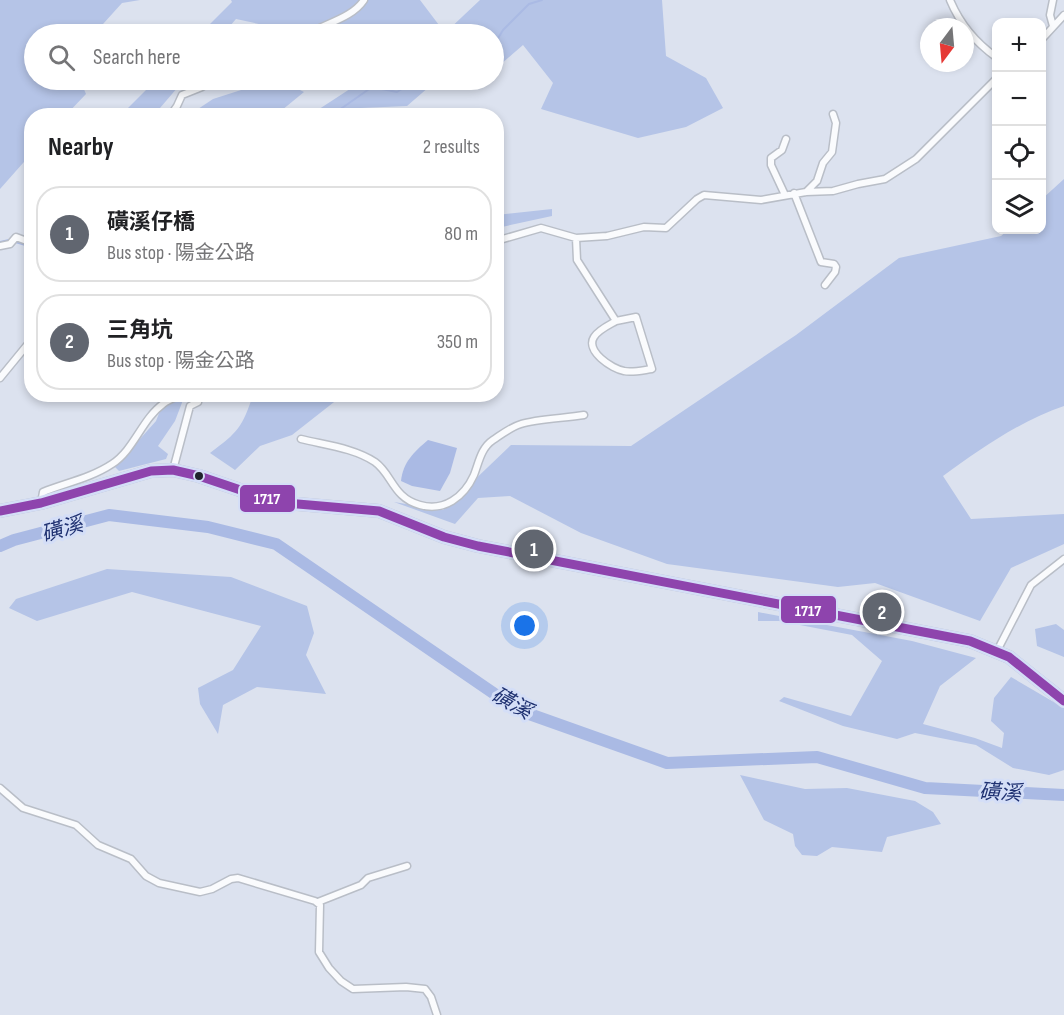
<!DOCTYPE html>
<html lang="en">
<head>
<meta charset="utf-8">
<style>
  body { margin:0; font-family:"Sofia Sans Condensed","Noto Sans TC",sans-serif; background:#f2f2f2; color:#202124 }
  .controls { position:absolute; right:18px; top:18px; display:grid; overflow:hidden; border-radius:12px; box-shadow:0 3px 9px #0003 }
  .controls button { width:54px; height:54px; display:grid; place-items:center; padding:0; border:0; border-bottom:2px solid #e0e0e0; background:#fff; color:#202124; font:30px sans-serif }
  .compass { position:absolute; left:920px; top:18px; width:54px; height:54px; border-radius:50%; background:#fff; box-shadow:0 3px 9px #0003; rotate:196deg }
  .you { position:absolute; left:525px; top:626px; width:21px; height:21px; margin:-15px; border:4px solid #fff; border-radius:50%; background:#1a73e8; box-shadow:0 0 0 9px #1a73e833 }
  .badge { display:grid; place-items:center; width:39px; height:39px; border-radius:50%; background:#616670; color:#fff; font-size:20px; font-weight:700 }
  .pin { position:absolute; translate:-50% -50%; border:3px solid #fff; box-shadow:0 2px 6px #0006 }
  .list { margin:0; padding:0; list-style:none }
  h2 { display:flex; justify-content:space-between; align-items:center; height:78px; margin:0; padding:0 24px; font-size:26px }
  h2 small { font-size:20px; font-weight:400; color:#757577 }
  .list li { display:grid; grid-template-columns:39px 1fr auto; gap:18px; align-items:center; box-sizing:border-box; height:96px; margin:0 12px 12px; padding:0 12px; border:2px solid #e0e0e0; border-radius:24px }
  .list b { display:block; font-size:22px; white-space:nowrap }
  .list p { margin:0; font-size:20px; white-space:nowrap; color:#757577 }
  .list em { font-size:20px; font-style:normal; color:#757577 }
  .icon { flex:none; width:33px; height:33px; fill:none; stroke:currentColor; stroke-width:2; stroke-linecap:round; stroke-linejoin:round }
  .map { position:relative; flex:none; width:1064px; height:1015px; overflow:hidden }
  .search { position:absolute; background:#fff; box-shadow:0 3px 9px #0003; left:24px; top:24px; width:480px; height:66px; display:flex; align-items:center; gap:15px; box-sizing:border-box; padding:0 21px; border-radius:33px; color:#757577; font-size:22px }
  .panel { position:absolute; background:#fff; box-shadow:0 3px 9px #0003; left:24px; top:108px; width:480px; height:294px; border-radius:24px }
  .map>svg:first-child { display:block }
  .forest { fill:#b5c4e7 }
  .water { fill:#aabae4 }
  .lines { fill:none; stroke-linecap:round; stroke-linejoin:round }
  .stream { stroke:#aabae4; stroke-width:2 }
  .river { stroke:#aabae4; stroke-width:12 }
  .minor-casing { stroke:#b9bec7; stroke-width:9 }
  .primary-casing { stroke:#b9bec7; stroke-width:14 }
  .minor { stroke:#fafbfd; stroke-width:6 }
  .primary { stroke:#fafbfd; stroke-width:10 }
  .bus-1-casing { stroke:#d4def7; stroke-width:14 }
  .bus-1 { stroke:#8e44ad; stroke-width:9 }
  .bus-dot { fill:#1f232c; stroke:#d4def7; stroke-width:2 }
  .labels { text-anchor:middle; stroke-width:6; stroke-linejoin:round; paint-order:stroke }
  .water-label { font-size:21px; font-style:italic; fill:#1f3171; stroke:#d4def7 }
  .line-badge { stroke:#d4def7; stroke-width:2 }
  .badge-label { font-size:16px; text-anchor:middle; font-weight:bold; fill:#fff }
</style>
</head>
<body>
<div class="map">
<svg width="1064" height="1015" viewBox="0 0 1064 1015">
  <rect width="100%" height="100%" fill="#dce2ef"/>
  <path class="forest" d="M 0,0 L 140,0 L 122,3 L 94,34 L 34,34 L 34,80 L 80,80 L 86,94 L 66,115 L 32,116 L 31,154 L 0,189 Z
    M 231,0 L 420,0 L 445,33 L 480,0 L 662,0 L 666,56 L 706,78 L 723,108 L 686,127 L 638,138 L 541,109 L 553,83 L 523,45 L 494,70 L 494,34 L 305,34 L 236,19 L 223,34 L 200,34 L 232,2 Z
    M 156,80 L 184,80 L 154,115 L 121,115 Z
    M 272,80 L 280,80 L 304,92 L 276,115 L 189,115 L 213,99 Z
    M 375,80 L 437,80 L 407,106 L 361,108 L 354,115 L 310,115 L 356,85 Z
    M 1064,179 L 1064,406 C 1020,421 980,449 943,476 L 971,519 L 1064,514 L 1064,544 L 1011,568 L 980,621 L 875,583 L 838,587 L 667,564 L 581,533 L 510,496 L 478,498 L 455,524 L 394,502 L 443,510 L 511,445 L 631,446 L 796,335 L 899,258 L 1001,236 L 1008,230 L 1042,230 L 1042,199 Z
    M 552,209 L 552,216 L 497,228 L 497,215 Z
    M 190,395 L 203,395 L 183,400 L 175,421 L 158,446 L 168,454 L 166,459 L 119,471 L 115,467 L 156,421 L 162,406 Z
    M 253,395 L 253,394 L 343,395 L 292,435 L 260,446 L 235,470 L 210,453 C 238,432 242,428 253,395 Z
    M 107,569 L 231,577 L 307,606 L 314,633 L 306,655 L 326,694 L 257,687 L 223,705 L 218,734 L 200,704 L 198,688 L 233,670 L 261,626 L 132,592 L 37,621 L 9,608 L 16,599 Z
    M 758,612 L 912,641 L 976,658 L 940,686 L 923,724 L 975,738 L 1002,748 L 1004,733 L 991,721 L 994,698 L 1011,677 L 1064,708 L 1064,770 L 1049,775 L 1013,768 L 976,745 L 915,733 L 897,739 L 843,726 L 779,701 L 784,697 L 851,716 L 882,661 L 852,635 L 779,621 L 758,621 Z
    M 1056,624 L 1064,630 L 1064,657 L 1037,646 L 1035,629 Z
    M 740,775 L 805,789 L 847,788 L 915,801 L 933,812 L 941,824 L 887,837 L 882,852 L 832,847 L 817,856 L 802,855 L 795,846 L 793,834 L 764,820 Z"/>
  <path class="water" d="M 428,440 L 457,448 L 450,473 L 440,491 L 412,486 L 401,481 C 403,462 414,452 428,440 Z"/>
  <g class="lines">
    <path class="stream" d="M 494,45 L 503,30 L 529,4 L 542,0
      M 335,116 L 342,108 L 372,87 L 397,92 L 416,80
      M 0,242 L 9,240 L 32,247"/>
    <path class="river" d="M 0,546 L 14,540 L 109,515 L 208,527 L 276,544 L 518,710 L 667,763 L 817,757 L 925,788 L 1064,795"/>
    <g class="minor-casing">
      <path id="minor" d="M 950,0 C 960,24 975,42 996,57
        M 1053,26 L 1050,15 L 1053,0
        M 308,34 C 326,23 352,18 364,0
        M 1042,39 L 1064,15
        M 170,116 L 177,106 L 182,95 L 202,87 L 213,80
        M 806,192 L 817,181 L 823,163 L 832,152 L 836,123 L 833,114
        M 794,193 L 821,262 L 834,264 L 836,267 L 835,272 L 825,285
        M 785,195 L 771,165 L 771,158 L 782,150 L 786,139
        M 576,238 L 577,260 L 616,321 L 636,317 L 652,369 C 644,370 632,373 624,371 C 612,369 585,351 594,337 C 598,330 609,325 616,321
        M 496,241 L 541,228 L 576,238 L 607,236 L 644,227 L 666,228 L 697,199 L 704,195 L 761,200 L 806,192 L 833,191 L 858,184 L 885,179 L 916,159 L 996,79
        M 0,246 L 10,244 L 16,237 L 32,243
        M 0,378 L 32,339
        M 301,439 C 325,445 354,448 375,462 C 392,474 393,498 420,505 C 444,512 464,497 474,475 C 479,462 481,448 493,440 C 502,434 511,427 521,424 C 536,419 567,418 584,415
        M 173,470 L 190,406 L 198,402
        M 41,503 L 43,492 C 65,483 91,478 112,464 C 134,450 142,419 163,404 C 169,399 177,397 184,394
        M 997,651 L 1031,585 L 1064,559
        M 0,788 L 23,808 L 76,825 L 98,845 L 131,859 L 146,876 L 159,883 L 200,892 L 212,889 L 231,879 L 238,878 L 315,901 L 320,905 L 319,952 L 329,968 L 341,981 L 353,989 L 406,987 L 425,989 L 431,997 L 437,1015
        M 318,902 L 361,885 L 368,878 L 407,866"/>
    </g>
    <g class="primary-casing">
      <path id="primary" d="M 0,511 L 41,503 L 151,471 L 173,470 L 199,476 L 258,496 L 286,503 L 379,511 L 444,537 L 478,546 L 970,641 L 1009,657 L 1064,701"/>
    </g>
    <use href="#minor" class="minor"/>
    <use href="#primary" class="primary"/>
    <g class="bus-1-casing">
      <path id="bus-1" d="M 0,511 L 41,503 L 151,471 L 173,470 L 199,476 L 258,496 L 286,503 L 379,511 L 444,537 L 478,546 L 970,641 L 1009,657 L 1064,701"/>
    </g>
    <use href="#bus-1" class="bus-1"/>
  </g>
  <circle class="bus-dot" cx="199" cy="476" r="5"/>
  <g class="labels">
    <g class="water-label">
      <text transform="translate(62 529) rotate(-16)" y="7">磺溪</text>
      <text transform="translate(512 703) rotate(29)" y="7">磺溪</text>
      <text transform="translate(1000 792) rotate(3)" y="7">磺溪</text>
    </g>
  </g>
  <g class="line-badge">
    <rect x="239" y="484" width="57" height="29" rx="6" fill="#8e44ad"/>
    <rect x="780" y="595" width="57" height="29" rx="6" fill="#8e44ad"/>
  </g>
  <g class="badge-label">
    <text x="267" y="504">1717</text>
    <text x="808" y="616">1717</text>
  </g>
</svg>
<div class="controls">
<button>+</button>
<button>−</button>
<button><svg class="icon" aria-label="locate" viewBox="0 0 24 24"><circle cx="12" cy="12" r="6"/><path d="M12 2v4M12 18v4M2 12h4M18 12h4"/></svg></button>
<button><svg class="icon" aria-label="layers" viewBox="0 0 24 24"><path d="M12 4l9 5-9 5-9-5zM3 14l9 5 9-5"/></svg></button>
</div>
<svg class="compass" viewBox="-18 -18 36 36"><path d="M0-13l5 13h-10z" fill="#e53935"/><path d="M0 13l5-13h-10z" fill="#757577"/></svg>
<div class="you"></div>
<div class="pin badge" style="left:534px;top:549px">1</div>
<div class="pin badge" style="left:882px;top:612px">2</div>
<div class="search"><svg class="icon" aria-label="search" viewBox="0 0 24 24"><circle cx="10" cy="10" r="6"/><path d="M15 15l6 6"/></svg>Search here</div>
<section class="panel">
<h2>Nearby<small>2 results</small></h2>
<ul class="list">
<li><span class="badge">1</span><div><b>磺溪仔橋</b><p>Bus stop · 陽金公路</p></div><em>80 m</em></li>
<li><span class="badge">2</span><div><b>三角坑</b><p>Bus stop · 陽金公路</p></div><em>350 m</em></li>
</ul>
</section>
</div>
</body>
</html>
